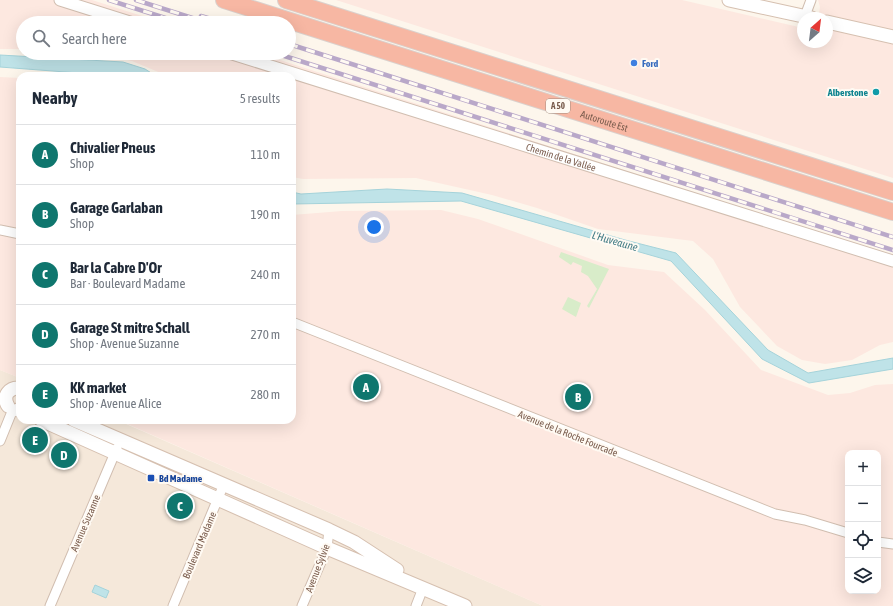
<!DOCTYPE html>
<html lang="en">
<head>
<meta charset="utf-8">
<style>
  body { margin:0; font-family:"Asap Condensed",sans-serif; background:#f6f6f7; color:#1f2937 }
  .controls { position:absolute; right:12px; bottom:12px; display:grid; overflow:hidden; border-radius:8px; box-shadow:0 4px 16px #0002 }
  .controls button { width:36px; height:36px; display:grid; place-items:center; padding:0; border:0; border-bottom:1px solid #e0e1e3; background:#fff; color:#1f2937; font:20px sans-serif }
  .compass { position:absolute; left:797px; top:12px; width:36px; height:36px; border-radius:50%; background:#fff; box-shadow:0 4px 16px #0002; rotate:28deg }
  .you { position:absolute; left:374px; top:227px; width:14px; height:14px; margin:-10px; border:3px solid #fff; border-radius:50%; background:#1a73e8; box-shadow:0 0 0 6px #1a73e833 }
  .badge { display:grid; place-items:center; width:26px; height:26px; border-radius:50%; background:#0f766e; color:#fff; font-size:13px; font-weight:700 }
  .pin { position:absolute; translate:-50% -50%; border:2px solid #fff; box-shadow:0 1px 4px #0006 }
  .list { margin:0; padding:0; list-style:none }
  h2 { display:flex; justify-content:space-between; align-items:center; height:52px; margin:0; padding:0 16px; font-size:17px }
  h2 small { font-size:13px; font-weight:400; color:#747a83 }
  .list li { display:grid; grid-template-columns:26px 1fr auto; gap:12px; align-items:center; box-sizing:border-box; height:60px; padding:0 16px; border-top:1px solid #e0e1e3 }
  .list b { display:block; font-size:15px; white-space:nowrap }
  .list p { margin:0; font-size:13px; white-space:nowrap; color:#747a83 }
  .list em { font-size:13px; font-style:normal; color:#747a83 }
  .icon { flex:none; width:22px; height:22px; fill:none; stroke:currentColor; stroke-width:2; stroke-linecap:round; stroke-linejoin:round }
  .map { position:relative; flex:none; width:893px; height:606px; overflow:hidden }
  .search { position:absolute; background:#fff; box-shadow:0 4px 16px #0002; left:16px; top:16px; width:280px; height:44px; display:flex; align-items:center; gap:10px; box-sizing:border-box; padding:0 14px; border-radius:22px; color:#747a83; font-size:15px }
  .panel { position:absolute; background:#fff; box-shadow:0 4px 16px #0002; left:16px; top:72px; width:280px; height:352px; border-radius:12px }
  .map>svg:first-child { display:block }
  .residential { fill:#f5e8da }
  .commercial { fill:#fde8e0; fill-rule:evenodd }
  .green { fill:#d8ecc9 }
  .water { fill:#bfe3e8; stroke:#a5d3da }
  .lines { fill:none; stroke-linecap:round; stroke-linejoin:round }
  .minor-casing { stroke:#d1beb0; stroke-width:11 }
  .tertiary-casing { stroke:#d1beb0; stroke-width:13 }
  .secondary-casing { stroke:#d6c0b0; stroke-width:15 }
  .motorway-casing { stroke:#dad1cd; stroke-width:18 }
  .minor { stroke:#fff; stroke-width:9 }
  .tertiary { stroke:#fff; stroke-width:11 }
  .secondary { stroke:#fff; stroke-width:13 }
  .motorway { stroke:#f7b7a3; stroke-width:16 }
  .rail-casing { stroke:#b9a8c9; stroke-width:4.5 }
  .rail { stroke:#fffaf3; stroke-width:3; stroke-dasharray:9; stroke-linecap:butt }
  .shop-dot { fill:#3f7fe0; stroke:#fffaf3; stroke-width:1.5 }
  .culture-dot { fill:#0f9aa8; stroke:#fffaf3; stroke-width:1.5 }
  .transit-dot { fill:#1a4fb4; stroke:#fffaf3; stroke-width:1.5 }
  .labels { text-anchor:middle; stroke-width:4; stroke-linejoin:round; paint-order:stroke }
  .shield { fill:#fffaf3; stroke:#a28b7f; stroke-width:1 }
  .shield-label { font-size:9px; font-weight:bold; fill:#7a5c4d }
  .shop-label { font-size:10px; font-weight:bold; fill:#366cbe; stroke:#fffaf3; text-anchor:start }
  .culture-label { font-size:10px; font-weight:bold; fill:#0d838f; stroke:#fffaf3; text-anchor:end }
  .street-label { font-size:10px; fill:#7a5c4d; stroke:#fffaf3 }
  .transit-label { font-size:10px; font-weight:bold; fill:#164399; stroke:#fffaf3; text-anchor:start }
  .water-label { font-size:11px; font-style:italic; fill:#437c86; stroke:#fffaf3 }
</style>
</head>
<body>
<div class="map">
<svg width="893" height="606" viewBox="0 0 893 606">
  <rect width="100%" height="100%" fill="#fdf6ec"/>
  <path class="residential" d="M 0,370 L 20,378 L 20,420 L 117,420 L 543,606 L 0,606 Z"/>
  <path class="commercial" d="M 0,0 L 92,0 L 164,23 L 23,23 L 23,49 L 0,49 Z
    M 336,0 L 682,0 L 803,28 L 803,42 L 827,42 L 827,18 L 818,18 L 820,7 L 818,0 L 893,0 L 893,178 Z
    M 93,53 L 258,53 L 893,256 L 893,342 L 880,345 L 852,360 L 825,364 L 802,360 L 777,346 L 740,307 L 713,259 L 693,241 L 598,229 L 537,208 L 492,195 L 416,178 L 303,179 L 292,177 L 292,76 L 168,76 L 132,61 Z
    M 0,77 L 20,78 L 20,378 L 0,370 Z
    M 441,210 L 478,219 L 608,265 L 664,272 L 705,310 L 761,370 L 828,395 L 850,393 L 875,385 L 893,384 L 893,606 L 543,606 L 118,420 L 292,420 L 292,215 L 342,211 ZM 848,453 L 878,453 L 878,591 L 848,591 Z"/>
  <path class="green" d="M 561,252 L 609,269 L 589,308 L 587,306 L 597,289 L 588,276 L 581,272 L 582,266 L 573,262 L 571,265 L 559,257 Z
    M 568,297 L 581,303 L 576,317 L 562,309 Z"/>
  <path class="water" d="M 0,55 L 123,62 L 145,69 L 156,76 L 118,76 L 0,67 Z
    M 387,189 L 462,193 L 625,240 L 676,253 L 768,350 L 808,373 L 893,358 L 893,369 L 809,383 L 762,359 L 671,261 L 461,201 L 292,204 L 292,192 L 301,194 Z
    M 95,585 L 109,591 L 106,598 L 92,592 Z"/>
  <g class="lines">
    <g class="minor-casing">
      <path id="minor" d="M 805,16 L 811,0
        M 0,230 L 20,234
        M 292,322 L 775,514 L 805,520 L 848,533
        M 0,441 L 13,409
        M 878,542 L 893,544
        M 50,606 L 117,448
        M 173,606 L 224,484
        M 302,606 L 327,548 L 329,530
        M 416,606 L 423,588"/>
    </g>
    <g class="tertiary-casing">
      <g id="tertiary">
        <path d="M 60,0 L 133,23"/>
        <path id="s1" d="M 229,53 L 893,261"/>
      </g>
    </g>
    <g class="secondary-casing">
      <path id="secondary" d="M 729,0 L 812,18
        M 827,22 L 893,37
        M 8,406 C 2,396 9,387 20,388
        M 18,410 L 20,409
        M 41,420 L 327,548 L 465,606
        M 74,420 L 329,530 L 354,542 L 397,570"/>
    </g>
    <g class="motorway-casing">
      <g id="motorway">
        <path id="s2" d="M 224,0 L 893,212"/>
        <path d="M 286,0 L 893,192"/>
      </g>
    </g>
    <use href="#minor" class="minor"/>
    <use href="#tertiary" class="tertiary"/>
    <use href="#secondary" class="secondary"/>
    <use href="#motorway" class="motorway"/>
    <g class="rail-casing">
      <path id="rail" d="M 109,0 L 181,23
        M 136,0 L 208,23
        M 201,16 L 224,23
        M 289,44 L 893,237
        M 275,53 L 893,250"/>
    </g>
    <use href="#rail" class="rail"/>
  </g>
  <circle class="shop-dot" cx="634" cy="63" r="4"/>
  <circle class="culture-dot" cx="876" cy="92" r="4"/>
  <rect class="transit-dot" x="147" y="474" width="8" height="8" rx="2"/>
  <g class="labels">
    <rect class="shield" x="546" y="99" width="24" height="14" rx="3"/>
    <g class="shield-label">
      <text x="558" y="109">A 50</text>
    </g>
    <g class="shop-label">
      <text x="642" y="67">Ford</text>
    </g>
    <g class="culture-label">
      <text x="868" y="96">Alberstone</text>
    </g>
    <g class="street-label">
      <text dy="4" stroke="none"><textPath href="#s2" startOffset="399">Autoroute Est</textPath></text>
      <text dy="4" stroke="none"><textPath href="#s1" startOffset="348">Chemin de la Vallée</textPath></text>
      <text transform="translate(568 433) rotate(22)" y="4">Avenue de la Roche Fourcade</text>
      <text transform="translate(85 523) rotate(-67)" y="4">Avenue Suzanne</text>
      <text transform="translate(199 545) rotate(-67)" y="4">Boulevard Madame</text>
      <text transform="translate(317 568) rotate(-69)" y="4">Avenue Sylvie</text>
    </g>
    <g class="transit-label">
      <text x="159" y="482">Bd Madame</text>
    </g>
    <g class="water-label">
      <text transform="translate(615 241) rotate(16)" y="4">L'Huveaune</text>
    </g>
  </g>
</svg>
<div class="controls">
<button>+</button>
<button>−</button>
<button><svg class="icon" aria-label="locate" viewBox="0 0 24 24"><circle cx="12" cy="12" r="6"/><path d="M12 2v4M12 18v4M2 12h4M18 12h4"/></svg></button>
<button><svg class="icon" aria-label="layers" viewBox="0 0 24 24"><path d="M12 4l9 5-9 5-9-5zM3 14l9 5 9-5"/></svg></button>
</div>
<svg class="compass" viewBox="-18 -18 36 36"><path d="M0-13l5 13h-10z" fill="#e53935"/><path d="M0 13l5-13h-10z" fill="#747a83"/></svg>
<div class="you"></div>
<div class="pin badge" style="left:366px;top:387px">A</div>
<div class="pin badge" style="left:578px;top:397px">B</div>
<div class="pin badge" style="left:180px;top:506px">C</div>
<div class="pin badge" style="left:64px;top:455px">D</div>
<div class="pin badge" style="left:35px;top:440px">E</div>
<div class="search"><svg class="icon" aria-label="search" viewBox="0 0 24 24"><circle cx="10" cy="10" r="6"/><path d="M15 15l6 6"/></svg>Search here</div>
<section class="panel">
<h2>Nearby<small>5 results</small></h2>
<ul class="list">
<li><span class="badge">A</span><div><b>Chivalier Pneus</b><p>Shop</p></div><em>110 m</em></li>
<li><span class="badge">B</span><div><b>Garage Garlaban</b><p>Shop</p></div><em>190 m</em></li>
<li><span class="badge">C</span><div><b>Bar la Cabre D'Or</b><p>Bar · Boulevard Madame</p></div><em>240 m</em></li>
<li><span class="badge">D</span><div><b>Garage St mitre Schall</b><p>Shop · Avenue Suzanne</p></div><em>270 m</em></li>
<li><span class="badge">E</span><div><b>KK market</b><p>Shop · Avenue Alice</p></div><em>280 m</em></li>
</ul>
</section>
</div>
</body>
</html>
